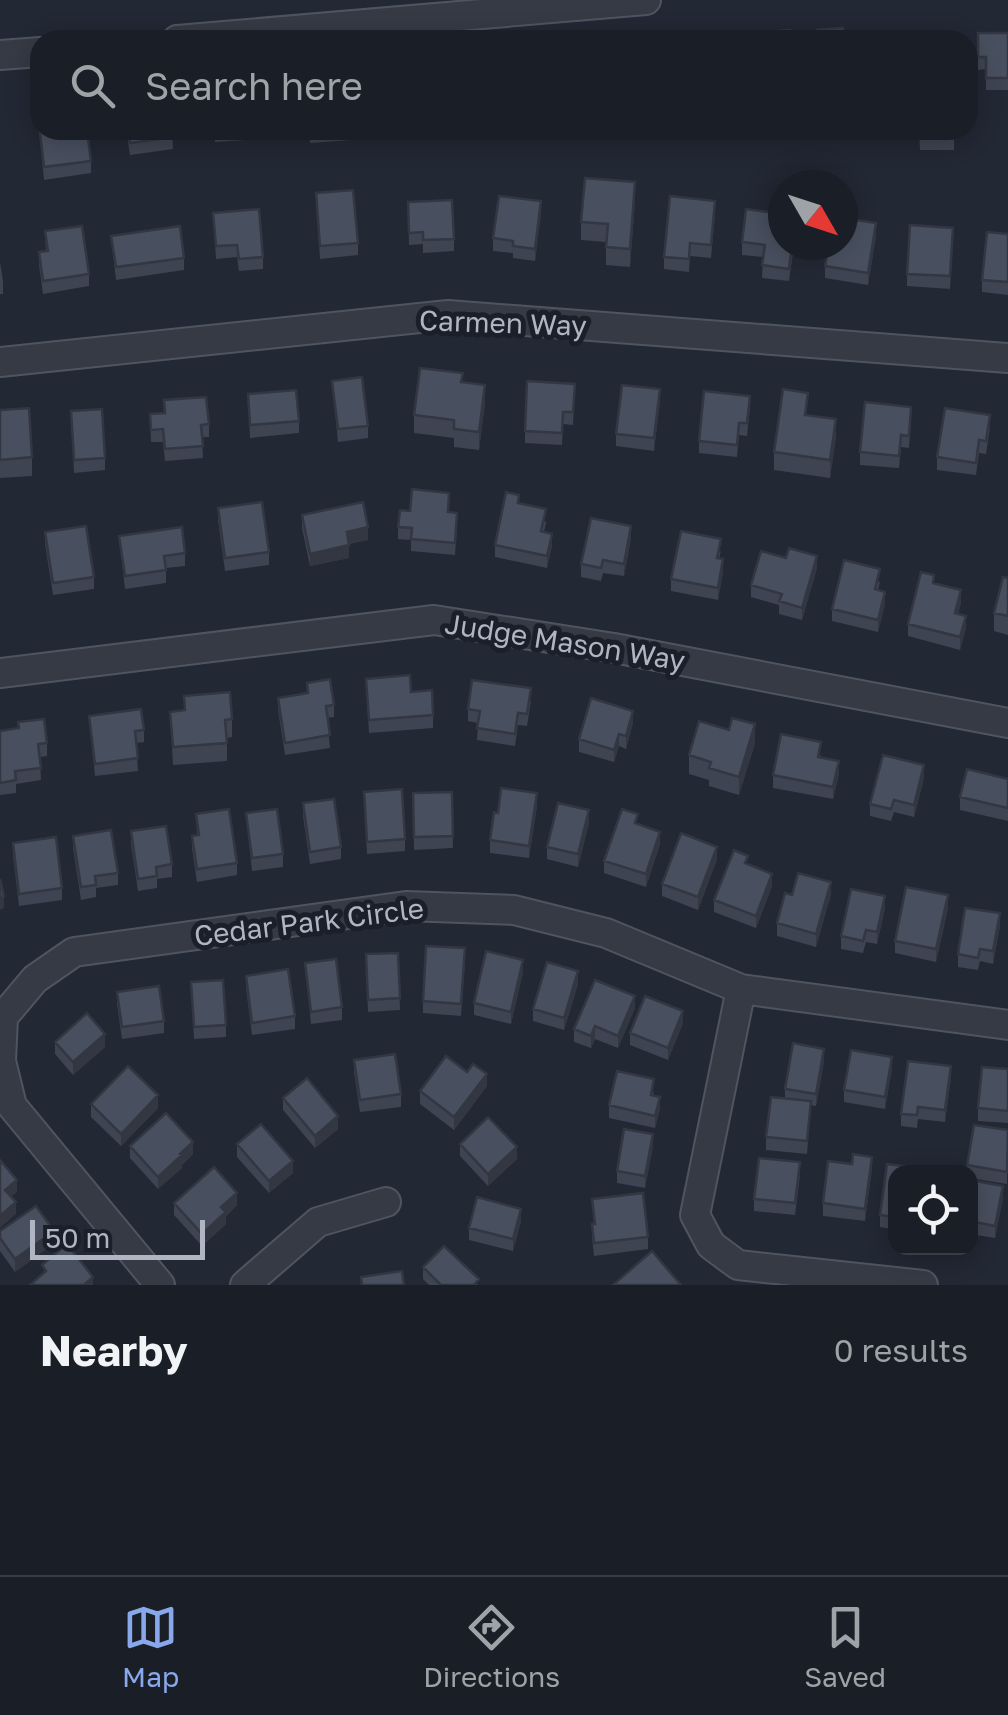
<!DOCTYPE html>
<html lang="en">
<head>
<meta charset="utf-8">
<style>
  body { margin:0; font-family:"Golos Text",sans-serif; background:#272b33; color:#f1f3f6 }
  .controls { position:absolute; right:30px; bottom:30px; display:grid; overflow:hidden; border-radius:20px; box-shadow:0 5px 25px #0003 }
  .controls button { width:90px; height:90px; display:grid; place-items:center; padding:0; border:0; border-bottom:2px solid #383c44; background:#1a1e27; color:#f1f3f6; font:50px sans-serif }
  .compass { position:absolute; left:768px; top:170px; width:90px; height:90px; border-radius:50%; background:#1a1e27; box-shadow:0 5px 25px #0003; rotate:129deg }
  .scale { position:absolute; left:30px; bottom:25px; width:175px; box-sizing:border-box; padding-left:10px; border:5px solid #afb5c2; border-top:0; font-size:28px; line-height:35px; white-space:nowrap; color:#afb5c2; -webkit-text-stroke:8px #1a1f29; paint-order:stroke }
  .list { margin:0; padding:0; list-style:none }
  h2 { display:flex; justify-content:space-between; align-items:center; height:130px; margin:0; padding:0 40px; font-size:42px }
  h2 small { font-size:32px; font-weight:400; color:#9fa2a7 }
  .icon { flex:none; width:55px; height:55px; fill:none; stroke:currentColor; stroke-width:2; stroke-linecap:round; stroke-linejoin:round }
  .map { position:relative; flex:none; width:1008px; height:1285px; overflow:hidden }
  .search { position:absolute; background:#1a1e27; box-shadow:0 5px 25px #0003; left:30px; right:30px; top:30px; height:110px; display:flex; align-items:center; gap:25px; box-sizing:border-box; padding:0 35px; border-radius:30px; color:#9fa2a7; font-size:38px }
  .sheet { height:290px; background:#1a1e27 }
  nav { display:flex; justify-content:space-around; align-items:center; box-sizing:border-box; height:140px; border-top:2px solid #383c44; background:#1a1e27; font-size:28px; color:#9fa2a7 }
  nav a { display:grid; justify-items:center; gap:5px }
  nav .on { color:#89a8ec }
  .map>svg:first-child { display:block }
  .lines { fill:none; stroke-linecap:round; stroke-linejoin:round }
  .street-casing { stroke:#4f5560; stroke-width:32 }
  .street { stroke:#353a45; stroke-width:28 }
  .wall { fill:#3e4451 }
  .shaded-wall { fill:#323742 }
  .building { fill:#484f5e; stroke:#323742; stroke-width:2.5 }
  .labels { text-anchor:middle; stroke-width:10; stroke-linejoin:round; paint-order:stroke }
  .street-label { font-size:28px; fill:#afb5c2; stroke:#1a1f29 }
</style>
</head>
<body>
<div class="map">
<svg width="1008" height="1285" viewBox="0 0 1008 1285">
  <rect width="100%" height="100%" fill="#222834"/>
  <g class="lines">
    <g class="street-casing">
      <path id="street" d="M 177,40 L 646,0
        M 0,55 L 40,52
        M 0,362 L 448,315 L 1008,358
        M 0,673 L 434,620 L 614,648 L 1008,723
        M 741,989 L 695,1215 L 711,1245 L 738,1265 L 923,1285
        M 160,1285 L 12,1106 L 1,1061 L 3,1017 L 35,979 L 74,952 L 406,906 L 514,910 L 606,933 L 741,989 L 1008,1025
        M 245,1285 L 318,1222 L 386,1202"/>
    </g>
    <use href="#street" class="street"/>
  </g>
  <path class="wall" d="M 978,33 L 1008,33 L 1008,90 L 986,90 L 986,69 L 978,70 Z
    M 39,125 L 91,161 L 91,173 L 44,180 Z
    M 126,130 L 172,130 L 173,149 L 130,155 Z
    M 214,130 L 277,130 L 277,138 L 215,142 Z
    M 309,130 L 365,130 L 365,139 L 310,143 Z
    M 415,130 L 453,130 L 453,132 L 416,135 Z
    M 919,130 L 954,130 L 954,150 L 920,150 Z
    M 316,193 L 358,243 L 358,255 L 320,259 Z
    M 635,201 L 630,267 L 606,265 L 606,242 L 581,240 L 581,222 Z
    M 408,202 L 454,239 L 454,251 L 423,253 L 423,244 L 409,245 Z
    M 213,213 L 263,257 L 263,269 L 239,271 L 237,257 L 216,259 Z
    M 541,213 L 535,261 L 513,258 L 513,253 L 493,251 L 493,238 Z
    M 715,213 L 711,258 L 690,256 L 689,272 L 664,269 L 664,257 Z
    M 45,231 L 89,274 L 89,286 L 43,294 L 39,265 L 39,252 L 46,252 Z
    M 1008,234 L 1008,295 L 982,292 L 982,280 Z
    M 111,236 L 184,258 L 184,270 L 116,280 Z
    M 876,236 L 868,285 L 825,278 L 825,266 Z
    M 953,240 L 950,289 L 907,286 L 907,274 Z
    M 742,242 L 794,245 L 789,281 L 762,278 L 763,257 L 742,255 Z
    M 0,262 L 3,281 L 3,294 L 0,294 Z
    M 332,381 L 368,426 L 368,438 L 338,442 Z
    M 463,382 L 485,403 L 479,450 L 454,447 L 454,438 L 414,433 L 414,415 Z
    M 575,384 L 573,425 L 563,424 L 562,445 L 525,443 L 525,431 Z
    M 248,394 L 299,421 L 299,433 L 250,438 Z
    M 164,400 L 209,424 L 209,437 L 202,437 L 203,458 L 165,461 L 163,442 L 151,442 L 150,414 L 164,413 Z
    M 660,401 L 654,451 L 616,446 L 616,434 Z
    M 750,408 L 747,436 L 739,435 L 737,457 L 699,453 L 699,441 Z
    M 0,410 L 32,457 L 32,476 L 0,478 Z
    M 71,411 L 105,458 L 105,470 L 74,473 Z
    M 807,415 L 836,437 L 830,478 L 774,470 L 774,452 Z
    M 911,419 L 909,448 L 901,447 L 899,468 L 860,465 L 860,452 Z
    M 990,427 L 986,454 L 979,453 L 976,475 L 937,470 L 937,457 Z
    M 519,504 L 546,522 L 544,532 L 552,546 L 547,568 L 495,557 L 495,545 Z
    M 218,508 L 269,552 L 269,565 L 225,571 L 218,520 Z
    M 449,512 L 457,526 L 455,555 L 411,551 L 411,540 L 398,539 L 398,527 Z
    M 302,515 L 368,540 L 349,544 L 349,558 L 310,566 L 302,528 Z
    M 45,532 L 94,577 L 94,589 L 53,595 L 45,544 Z
    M 119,536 L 185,553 L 185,566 L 166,568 L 166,583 L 125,589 Z
    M 631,539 L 624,576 L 603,573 L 601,581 L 581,577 L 581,564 Z
    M 721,551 L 719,558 L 723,572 L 718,600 L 671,591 L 671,579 Z
    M 817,568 L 802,620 L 779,614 L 779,605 L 751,597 L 751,585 Z
    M 1008,578 L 1008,635 L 994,631 L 994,613 Z
    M 880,581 L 878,590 L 885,604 L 878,632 L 832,621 L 832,609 Z
    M 934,584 L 961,603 L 958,614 L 966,628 L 960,650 L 908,636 L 908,624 Z
    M 366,679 L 411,692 L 433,715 L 433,728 L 369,733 Z
    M 307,683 L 334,705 L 334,717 L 327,718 L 330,748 L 285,755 L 278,710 L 278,698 L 307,693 Z
    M 184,696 L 232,719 L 232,737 L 227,738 L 227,761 L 173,765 L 170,712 L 184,711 Z
    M 531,701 L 527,726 L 518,725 L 515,746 L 477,740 L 478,723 L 468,721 L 468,709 Z
    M 89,716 L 144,730 L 144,742 L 136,743 L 138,771 L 95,776 Z
    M 633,723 L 626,749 L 619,746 L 614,762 L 579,752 L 579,739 Z
    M 0,731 L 47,743 L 47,756 L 40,757 L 41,780 L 16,784 L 16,793 L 0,795 Z
    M 755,743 L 739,795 L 709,786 L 709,780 L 689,774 L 689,755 Z
    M 821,755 L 820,758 L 839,774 L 833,799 L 773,788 L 773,775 Z
    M 924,778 L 914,817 L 894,812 L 891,821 L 870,816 L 870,804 Z
    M 1008,779 L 1008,821 L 960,810 L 960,797 Z
    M 364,792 L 405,839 L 405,851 L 367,854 Z
    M 452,792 L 453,848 L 414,850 L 413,793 Z
    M 303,803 L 341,847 L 341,859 L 310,864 L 303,816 Z
    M 537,806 L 529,858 L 490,853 L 490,840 Z
    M 246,813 L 283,854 L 283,867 L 252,871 Z
    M 196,814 L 237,863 L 237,875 L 197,882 L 192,848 L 192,836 L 197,835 Z
    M 589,823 L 578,867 L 547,859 L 547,847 Z
    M 638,824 L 660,844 L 646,887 L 604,873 L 604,861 Z
    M 131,831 L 172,864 L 172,877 L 157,879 L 157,888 L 138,891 L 131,844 Z
    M 73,836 L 118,873 L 118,885 L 96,888 L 96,897 L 81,900 L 73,848 Z
    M 13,843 L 62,888 L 62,900 L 19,906 L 13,856 Z
    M 717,859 L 698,910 L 662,896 L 662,884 Z
    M 748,864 L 772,886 L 756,928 L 714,912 L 714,900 Z
    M 831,894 L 816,947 L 777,936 L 777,923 L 792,895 Z
    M 885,908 L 877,944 L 866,942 L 863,953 L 841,949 L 841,936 Z
    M 948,908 L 936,962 L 895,953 L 895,941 Z
    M 1000,926 L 993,964 L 980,961 L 978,970 L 958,967 L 958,954 Z
    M 398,953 L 400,1010 L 368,1012 L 366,967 Z
    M 465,961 L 461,1016 L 423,1013 L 423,1001 Z
    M 305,963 L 342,1007 L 342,1020 L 311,1024 Z
    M 523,972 L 511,1024 L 474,1015 L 474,1003 Z
    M 246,976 L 295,1016 L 295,1029 L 252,1035 L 246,988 Z
    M 191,982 L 226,1025 L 226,1037 L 194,1039 Z
    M 578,984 L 564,1030 L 533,1021 L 533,1009 Z
    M 117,992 L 164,1021 L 164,1033 L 122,1039 L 117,1004 Z
    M 635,1008 L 618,1048 L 595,1039 L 591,1048 L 574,1042 L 574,1029 Z
    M 683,1023 L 668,1060 L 630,1045 L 630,1033 Z
    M 55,1042 L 105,1047 L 73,1075 L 55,1054 Z
    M 354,1060 L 401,1094 L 401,1107 L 360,1112 L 354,1072 Z
    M 824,1061 L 816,1106 L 811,1105 L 807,1154 L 766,1150 L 766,1137 L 785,1098 L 785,1089 Z
    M 892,1069 L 885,1109 L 844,1102 L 844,1090 Z
    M 1008,1069 L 1008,1123 L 978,1121 L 978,1108 Z
    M 951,1078 L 945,1122 L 918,1119 L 917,1128 L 901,1126 L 901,1114 Z
    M 487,1086 L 454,1130 L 420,1104 L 420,1091 Z
    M 654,1092 L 653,1096 L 660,1109 L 655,1128 L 609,1118 L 609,1105 Z
    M 283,1098 L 338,1129 L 315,1148 L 283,1110 Z
    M 91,1104 L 158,1108 L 121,1146 L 91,1117 Z
    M 1008,1130 L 1007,1184 L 970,1178 L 970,1172 L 967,1172 L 967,1165 Z
    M 237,1144 L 293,1173 L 269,1193 L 237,1157 Z
    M 460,1144 L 517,1159 L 488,1186 L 460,1156 Z
    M 130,1146 L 193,1154 L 182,1165 L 182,1168 L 158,1189 L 130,1158 Z
    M 653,1146 L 645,1188 L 617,1183 L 617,1171 Z
    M 872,1169 L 865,1221 L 823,1216 L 823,1203 Z
    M 896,1172 L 896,1230 L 880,1227 L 880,1215 Z
    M 800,1175 L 795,1215 L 754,1211 L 754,1199 Z
    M 970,1180 L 1003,1198 L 995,1238 L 970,1234 Z
    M 592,1199 L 648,1237 L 648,1249 L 594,1256 L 592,1237 L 592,1224 L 594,1224 Z
    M 174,1203 L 237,1205 L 226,1216 L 226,1224 L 202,1246 L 174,1215 Z
    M 521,1221 L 513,1251 L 469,1240 L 469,1228 Z
    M 0,1231 L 54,1243 L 15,1272 L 0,1251 Z
    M 423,1267 L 479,1285 L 429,1285 L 423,1279 Z"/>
  <path class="shaded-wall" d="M 635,182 L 635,201 L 630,267 L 630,249 Z
    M 541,201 L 541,213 L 535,261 L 535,249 Z
    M 876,223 L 876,236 L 868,285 L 868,273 Z
    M 485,385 L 485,403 L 479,450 L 479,432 Z
    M 660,389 L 660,401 L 654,451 L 654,438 Z
    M 836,419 L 836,437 L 830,478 L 830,460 Z
    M 631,526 L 631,539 L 624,576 L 624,564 Z
    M 368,527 L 368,540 L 347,544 L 347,532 Z
    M 552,534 L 552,546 L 547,568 L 547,556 Z
    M 349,545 L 349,558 L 310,566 L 310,554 Z
    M 817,556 L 817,568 L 802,620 L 802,608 Z
    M 723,559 L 723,572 L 718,600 L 718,588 Z
    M 961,590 L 961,603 L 955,625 L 955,613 Z
    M 885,592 L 885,604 L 878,632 L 878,620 Z
    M 966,616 L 966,628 L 960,650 L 960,637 Z
    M 633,711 L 633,723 L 626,749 L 626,736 Z
    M 755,724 L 755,743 L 739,795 L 739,777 Z
    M 619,734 L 619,746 L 614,762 L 614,750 Z
    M 839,761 L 839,774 L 833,799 L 833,787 Z
    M 924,765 L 924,778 L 914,817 L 914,805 Z
    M 537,793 L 537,806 L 529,858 L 529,846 Z
    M 589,810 L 589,823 L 578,867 L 578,854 Z
    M 660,832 L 660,844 L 646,887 L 646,874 Z
    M 717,847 L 717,859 L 698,910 L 698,897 Z
    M 772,874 L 772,886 L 756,928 L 756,916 Z
    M 831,882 L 831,894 L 816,947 L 816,934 Z
    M 948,895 L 948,908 L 936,962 L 936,949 Z
    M 4,896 L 4,908 L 0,910 L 0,897 Z
    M 885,896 L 885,908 L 877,944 L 877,932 Z
    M 1000,913 L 1000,926 L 993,964 L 993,951 Z
    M 523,960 L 523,972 L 511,1024 L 511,1012 Z
    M 578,971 L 578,984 L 564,1030 L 564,1018 Z
    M 635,996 L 635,1008 L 618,1048 L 618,1036 Z
    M 683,1011 L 683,1023 L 668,1060 L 668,1048 Z
    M 595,1026 L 595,1039 L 591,1048 L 591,1036 Z
    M 105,1034 L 105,1047 L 73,1075 L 73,1062 Z
    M 824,1049 L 824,1061 L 816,1106 L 816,1094 Z
    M 892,1057 L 892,1069 L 885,1109 L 885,1097 Z
    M 951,1066 L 951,1078 L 945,1122 L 945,1110 Z
    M 487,1074 L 487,1086 L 454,1130 L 454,1117 Z
    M 158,1095 L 158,1108 L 121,1146 L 121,1134 Z
    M 660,1097 L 660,1109 L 655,1128 L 655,1116 Z
    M 338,1116 L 338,1129 L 315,1148 L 315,1136 Z
    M 653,1134 L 653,1146 L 645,1188 L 645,1176 Z
    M 193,1142 L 193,1154 L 182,1165 L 182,1168 L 158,1189 L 158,1177 Z
    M 517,1147 L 517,1159 L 488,1186 L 488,1174 Z
    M 872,1157 L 872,1169 L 865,1221 L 865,1209 Z
    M 293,1161 L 293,1173 L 269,1193 L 269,1181 Z
    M 17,1180 L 17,1192 L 5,1202 L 5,1190 Z
    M 1003,1186 L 1003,1198 L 995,1238 L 995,1226 Z
    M 237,1193 L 237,1205 L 226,1216 L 226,1224 L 202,1246 L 202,1234 L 221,1207 Z
    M 16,1202 L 16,1214 L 0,1228 L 0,1216 Z
    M 521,1209 L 521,1221 L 513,1251 L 513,1239 Z
    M 54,1231 L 54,1243 L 15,1272 L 15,1259 Z
    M 93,1277 L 93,1285 L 84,1285 Z"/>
  <path class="building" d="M 843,28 L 843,40 L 818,40 L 817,30 Z
    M 790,30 L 790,40 L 765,40 L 765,32 Z
    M 954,32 L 954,40 L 916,40 L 916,33 Z
    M 978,33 L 1008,33 L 1008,78 L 986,78 L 986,57 L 978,57 Z
    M 39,125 L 40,125 L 40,130 L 87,130 L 91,161 L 44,167 Z
    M 128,130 L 172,130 L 173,137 L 130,143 Z
    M 919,130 L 954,130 L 954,137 L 920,138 Z
    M 585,178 L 635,182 L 630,249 L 606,247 L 608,224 L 581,222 Z
    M 353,190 L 358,243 L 320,246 L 316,193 Z
    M 499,196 L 541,201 L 535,249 L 513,246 L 513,241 L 493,238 Z
    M 670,196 L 715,201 L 711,245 L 690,243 L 689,259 L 664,257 Z
    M 452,200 L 454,239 L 423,240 L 423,232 L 409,233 L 408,202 Z
    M 259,209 L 263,257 L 239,259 L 237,245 L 216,246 L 213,213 Z
    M 746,209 L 783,214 L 783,245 L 792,245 L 789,269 L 762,265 L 765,245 L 742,242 Z
    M 843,218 L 876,223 L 868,273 L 825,266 L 829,245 L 843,245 Z
    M 910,225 L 953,228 L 950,276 L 907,274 Z
    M 82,226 L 89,274 L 43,281 L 39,252 L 48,251 L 45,231 Z
    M 180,226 L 184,258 L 116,267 L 111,236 Z
    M 987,232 L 1008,234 L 1008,282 L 982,280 Z
    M 420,368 L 463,373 L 461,382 L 485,385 L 479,432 L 454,429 L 454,420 L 414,415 Z
    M 362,377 L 368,426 L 338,429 L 332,381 Z
    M 527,381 L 575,384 L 573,412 L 563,412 L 562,433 L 525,431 Z
    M 622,385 L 660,389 L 654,438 L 616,434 Z
    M 783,389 L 808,393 L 805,415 L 836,419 L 830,460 L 774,452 Z
    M 296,390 L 299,421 L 250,425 L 248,394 Z
    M 704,391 L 750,396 L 747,423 L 739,423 L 737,445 L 699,441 Z
    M 206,397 L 209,424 L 201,425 L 203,446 L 165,449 L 163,429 L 151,430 L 150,414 L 165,413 L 164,400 Z
    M 865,402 L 911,407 L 909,436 L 901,435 L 899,456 L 860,452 Z
    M 29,408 L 32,457 L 0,460 L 0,410 Z
    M 945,408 L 990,415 L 986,441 L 979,440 L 976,463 L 937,457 Z
    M 102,409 L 105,458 L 74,460 L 71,411 Z
    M 412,489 L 449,493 L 448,512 L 457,513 L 455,543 L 411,539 L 412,528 L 398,527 L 400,510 L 410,511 Z
    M 506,492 L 519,495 L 518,503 L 546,509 L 541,531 L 552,534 L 547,556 L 495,545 Z
    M 262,502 L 269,552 L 225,558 L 218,508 Z
    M 363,502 L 368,527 L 347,532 L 349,545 L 310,554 L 302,515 Z
    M 591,518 L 631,526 L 624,564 L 603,560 L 601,568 L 581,564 Z
    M 86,526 L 94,577 L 53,583 L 45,532 Z
    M 182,527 L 185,553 L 164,556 L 166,570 L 125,576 L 119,536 Z
    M 681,531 L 721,539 L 717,558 L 723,559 L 718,588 L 671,579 Z
    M 789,548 L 817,556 L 802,608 L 779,601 L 782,594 L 751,585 L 761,551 L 786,558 Z
    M 844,560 L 880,569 L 875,589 L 885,592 L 878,620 L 832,609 Z
    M 921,572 L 934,575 L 933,583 L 961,590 L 955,613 L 966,616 L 960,637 L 908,624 Z
    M 1003,577 L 1008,578 L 1008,616 L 994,613 Z
    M 410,675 L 411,692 L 432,690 L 433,715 L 369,720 L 366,679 Z
    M 330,679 L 334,705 L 326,706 L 330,735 L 285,743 L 278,698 L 308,693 L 307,683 Z
    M 472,680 L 531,688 L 527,714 L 518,713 L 515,734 L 477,728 L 480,711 L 468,709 Z
    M 230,692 L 232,719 L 225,720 L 227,743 L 173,747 L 170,712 L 185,710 L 184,696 Z
    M 591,698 L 633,711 L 626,736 L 619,734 L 614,750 L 579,739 Z
    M 141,709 L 144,730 L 135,731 L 138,758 L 95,764 L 89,716 Z
    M 732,718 L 755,724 L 739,777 L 709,768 L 711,762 L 689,755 L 699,721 L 729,730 Z
    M 44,719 L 47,743 L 38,744 L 41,768 L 15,771 L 16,780 L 0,783 L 0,731 L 19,728 L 18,722 Z
    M 781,734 L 821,742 L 818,757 L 839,761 L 833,787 L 773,775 Z
    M 883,755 L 924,765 L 914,805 L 894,800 L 891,809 L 870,804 Z
    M 967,769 L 1008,779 L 1008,808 L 960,797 Z
    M 501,788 L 537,793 L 529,846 L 490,840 L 494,812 L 498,813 Z
    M 402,789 L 405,839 L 367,842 L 364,792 Z
    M 452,792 L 453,836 L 414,837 L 413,793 Z
    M 334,799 L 341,847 L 310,852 L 303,803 Z
    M 558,803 L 589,810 L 578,854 L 547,847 Z
    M 229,809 L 237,863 L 197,869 L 192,836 L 199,835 L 196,814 Z
    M 277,809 L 283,854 L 252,858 L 246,813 Z
    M 622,809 L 638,814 L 635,823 L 660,832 L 646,874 L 604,861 Z
    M 166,826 L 172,864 L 156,867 L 157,876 L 138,879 L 131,831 Z
    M 111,830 L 118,873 L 95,876 L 96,885 L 81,887 L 73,836 Z
    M 681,833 L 717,847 L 698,897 L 662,884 Z
    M 56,837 L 62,888 L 19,894 L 13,843 Z
    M 734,850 L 748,856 L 745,863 L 772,874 L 756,916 L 714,900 Z
    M 798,873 L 831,882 L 816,934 L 777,923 L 785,893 L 792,895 Z
    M 0,879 L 4,896 L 0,897 Z
    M 906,887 L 948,895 L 936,949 L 895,941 Z
    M 851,889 L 885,896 L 877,932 L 866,930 L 863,941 L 841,936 Z
    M 965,908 L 1000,913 L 993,951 L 980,949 L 978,958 L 958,954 Z
    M 426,946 L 465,948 L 461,1004 L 423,1001 Z
    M 486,951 L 523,960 L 511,1012 L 474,1003 Z
    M 398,953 L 400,998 L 368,1000 L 366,954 Z
    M 336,959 L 342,1007 L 311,1012 L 305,963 Z
    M 547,962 L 578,971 L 564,1018 L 533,1009 Z
    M 288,969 L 295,1016 L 252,1023 L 246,976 Z
    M 223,980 L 226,1025 L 194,1027 L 191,982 Z
    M 595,980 L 635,996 L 618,1036 L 595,1026 L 591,1036 L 574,1029 Z
    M 159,986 L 164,1021 L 122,1027 L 117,992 Z
    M 645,996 L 683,1011 L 668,1048 L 630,1033 Z
    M 87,1013 L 105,1034 L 73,1062 L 55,1042 Z
    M 793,1043 L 824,1049 L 816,1094 L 785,1089 Z
    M 851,1050 L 892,1057 L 885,1097 L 844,1090 Z
    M 395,1054 L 401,1094 L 360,1100 L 354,1060 Z
    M 446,1056 L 467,1072 L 473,1064 L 487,1074 L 454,1117 L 420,1091 Z
    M 908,1061 L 951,1066 L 945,1110 L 918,1107 L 917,1115 L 901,1114 Z
    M 128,1066 L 158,1095 L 121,1134 L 91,1104 Z
    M 982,1067 L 1008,1069 L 1008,1111 L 978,1108 Z
    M 617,1071 L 654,1079 L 651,1095 L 660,1097 L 655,1116 L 609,1105 Z
    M 307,1078 L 338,1116 L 315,1136 L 283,1098 Z
    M 771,1097 L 811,1101 L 807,1141 L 766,1137 Z
    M 166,1113 L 193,1142 L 180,1154 L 182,1155 L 158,1177 L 130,1146 Z
    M 488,1117 L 517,1147 L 488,1174 L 460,1144 Z
    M 261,1124 L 293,1161 L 269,1181 L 237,1144 Z
    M 974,1125 L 1008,1130 L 1007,1172 L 967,1165 Z
    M 624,1129 L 653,1134 L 645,1176 L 617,1171 Z
    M 853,1154 L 872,1157 L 865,1209 L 823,1203 L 828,1161 L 852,1164 Z
    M 759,1158 L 800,1162 L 795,1203 L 754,1199 Z
    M 0,1160 L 17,1180 L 5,1190 L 16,1202 L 0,1216 Z
    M 887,1164 L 926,1169 L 925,1172 L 896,1172 L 896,1217 L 880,1215 Z
    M 214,1167 L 237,1193 L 221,1207 L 226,1212 L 202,1234 L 174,1203 Z
    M 970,1180 L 1003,1186 L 995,1226 L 970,1221 Z
    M 643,1193 L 648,1237 L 594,1243 L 592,1224 L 595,1224 L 592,1199 Z
    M 477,1197 L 521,1209 L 513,1239 L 469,1228 Z
    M 36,1206 L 54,1231 L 15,1259 L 0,1238 L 0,1231 Z
    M 67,1244 L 93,1277 L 84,1285 L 30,1285 L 46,1271 L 42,1265 Z
    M 444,1246 L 479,1279 L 474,1285 L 441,1285 L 423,1267 Z
    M 652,1251 L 681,1285 L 613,1285 Z
    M 402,1271 L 404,1285 L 362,1285 L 361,1277 Z"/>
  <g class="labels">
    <g class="street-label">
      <text transform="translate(503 323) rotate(2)" y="10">Carmen Way</text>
      <text transform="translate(565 642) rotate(9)" y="10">Judge Mason Way</text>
      <text transform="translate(309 922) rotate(-7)" y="10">Cedar Park Circle</text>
    </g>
  </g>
</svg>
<div class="controls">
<button><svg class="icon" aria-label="locate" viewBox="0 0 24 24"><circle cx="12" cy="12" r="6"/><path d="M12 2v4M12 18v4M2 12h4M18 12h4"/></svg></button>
</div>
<svg class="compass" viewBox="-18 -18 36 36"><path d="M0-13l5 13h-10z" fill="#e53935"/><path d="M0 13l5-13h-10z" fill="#9fa2a7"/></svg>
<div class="scale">50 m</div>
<div class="search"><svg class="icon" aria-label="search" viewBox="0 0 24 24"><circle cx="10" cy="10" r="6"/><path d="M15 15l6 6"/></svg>Search here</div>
</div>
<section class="sheet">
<h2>Nearby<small>0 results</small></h2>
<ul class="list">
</ul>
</section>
<nav>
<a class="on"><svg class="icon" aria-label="map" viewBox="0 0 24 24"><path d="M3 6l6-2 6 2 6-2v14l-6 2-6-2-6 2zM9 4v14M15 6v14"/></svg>Map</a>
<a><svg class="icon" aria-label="directions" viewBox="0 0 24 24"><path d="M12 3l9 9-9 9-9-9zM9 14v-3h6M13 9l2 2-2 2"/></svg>Directions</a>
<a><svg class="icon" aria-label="saved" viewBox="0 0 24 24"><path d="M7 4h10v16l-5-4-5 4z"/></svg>Saved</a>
</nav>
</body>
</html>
